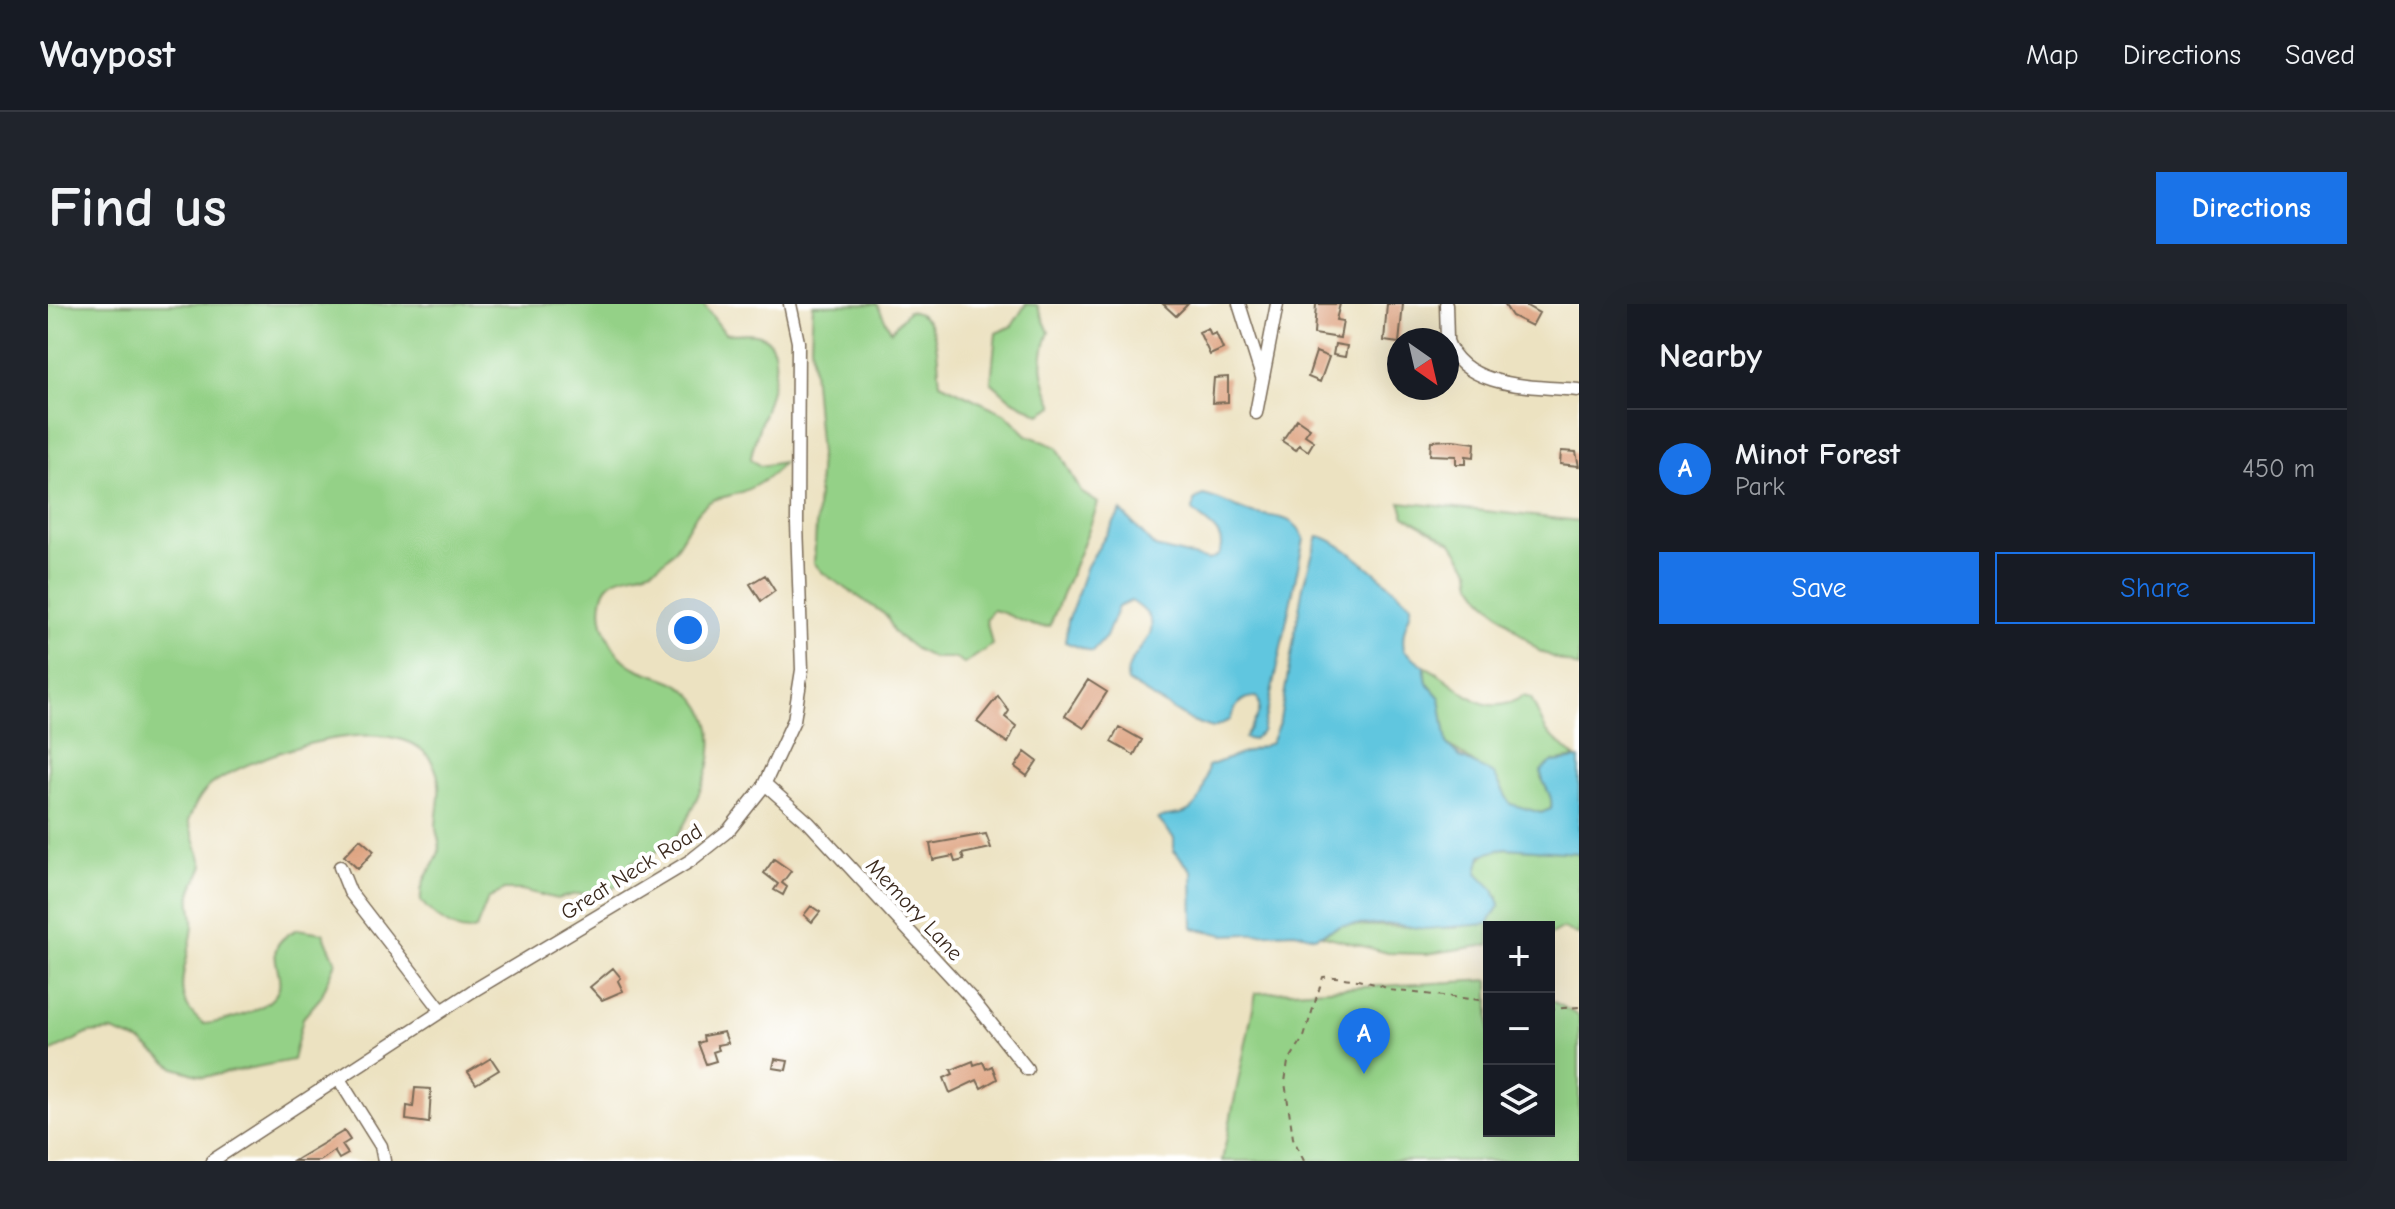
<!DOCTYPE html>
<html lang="en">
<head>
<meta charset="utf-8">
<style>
  body { margin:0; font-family:"Comic Neue",sans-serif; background:#20242c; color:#f1f3f6 }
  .controls { position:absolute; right:24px; bottom:24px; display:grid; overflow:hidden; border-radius:0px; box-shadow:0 8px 32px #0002 }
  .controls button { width:72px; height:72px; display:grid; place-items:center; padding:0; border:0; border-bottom:2px solid #363941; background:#171b24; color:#f1f3f6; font:40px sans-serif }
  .compass { position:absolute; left:1339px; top:24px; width:72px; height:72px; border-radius:50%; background:#171b24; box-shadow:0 8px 32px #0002; rotate:146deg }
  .you { position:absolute; left:640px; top:326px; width:28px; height:28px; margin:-20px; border:6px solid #fff; border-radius:50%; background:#1a73e8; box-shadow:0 0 0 12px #1a73e833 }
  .badge { display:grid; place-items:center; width:52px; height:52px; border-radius:50%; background:#1a73e8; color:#fff; font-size:26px; font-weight:700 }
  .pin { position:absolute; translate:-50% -66px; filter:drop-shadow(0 2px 4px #0008) }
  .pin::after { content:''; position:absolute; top:42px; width:28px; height:24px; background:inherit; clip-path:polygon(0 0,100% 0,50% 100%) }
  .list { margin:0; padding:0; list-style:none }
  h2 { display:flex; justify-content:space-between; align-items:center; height:104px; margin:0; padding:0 32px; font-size:34px }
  h2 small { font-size:26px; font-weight:400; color:#9ea1a6 }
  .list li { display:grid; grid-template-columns:52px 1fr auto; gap:24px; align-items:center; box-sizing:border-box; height:120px; padding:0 32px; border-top:2px solid #363941 }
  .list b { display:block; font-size:30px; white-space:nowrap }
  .list p { margin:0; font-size:26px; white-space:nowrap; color:#9ea1a6 }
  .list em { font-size:26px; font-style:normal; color:#9ea1a6 }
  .actions { display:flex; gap:16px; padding:24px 32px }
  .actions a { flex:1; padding:18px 0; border:2px solid #1a73e8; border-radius:0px; text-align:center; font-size:28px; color:#1a73e8 }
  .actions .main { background:#1a73e8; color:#fff }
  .icon { flex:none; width:44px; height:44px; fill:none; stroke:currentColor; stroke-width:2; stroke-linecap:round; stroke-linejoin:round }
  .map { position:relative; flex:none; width:1531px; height:857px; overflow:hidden; border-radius:0px }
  header { display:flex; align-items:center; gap:48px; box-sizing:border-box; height:112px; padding:0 40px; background:#171b24; border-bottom:2px solid #363941 }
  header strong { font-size:38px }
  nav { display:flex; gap:44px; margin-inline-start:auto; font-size:28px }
  .intro { display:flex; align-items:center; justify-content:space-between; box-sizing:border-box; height:192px; padding:0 48px }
  h1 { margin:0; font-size:56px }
  .button { padding:20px 36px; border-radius:0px; background:#1a73e8; color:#fff; font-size:28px; font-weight:700 }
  main { display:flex; gap:48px; padding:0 48px }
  aside { flex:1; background:#171b24; border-radius:0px; box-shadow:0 8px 32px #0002 }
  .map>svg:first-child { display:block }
  .green { fill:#94d187; stroke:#687e52; stroke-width:2 }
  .water { fill:#61c6df; stroke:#4e787e; stroke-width:2 }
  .building { fill:#dea380 }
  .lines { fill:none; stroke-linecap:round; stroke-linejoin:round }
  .minor-casing { stroke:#796a57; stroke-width:15 }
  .path { stroke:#796a57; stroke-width:2; stroke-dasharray:6 6; stroke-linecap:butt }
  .minor { stroke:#fff; stroke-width:12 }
  .labels { text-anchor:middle; stroke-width:8; stroke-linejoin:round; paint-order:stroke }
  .street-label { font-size:22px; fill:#3b2a1e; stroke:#fff }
</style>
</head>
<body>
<header>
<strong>Waypost</strong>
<nav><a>Map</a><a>Directions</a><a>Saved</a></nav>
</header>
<div class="intro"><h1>Find us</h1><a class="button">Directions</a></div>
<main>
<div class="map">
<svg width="1531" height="857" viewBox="0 0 1531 857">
  <rect width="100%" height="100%" fill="#fff"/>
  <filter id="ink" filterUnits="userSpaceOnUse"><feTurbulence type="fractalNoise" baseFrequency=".0125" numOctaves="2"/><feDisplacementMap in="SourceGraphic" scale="16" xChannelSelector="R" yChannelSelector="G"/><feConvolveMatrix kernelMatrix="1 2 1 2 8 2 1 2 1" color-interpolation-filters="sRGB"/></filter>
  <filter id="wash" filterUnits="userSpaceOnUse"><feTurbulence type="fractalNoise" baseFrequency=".006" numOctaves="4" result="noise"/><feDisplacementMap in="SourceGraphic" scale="32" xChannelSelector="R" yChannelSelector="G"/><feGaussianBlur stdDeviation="1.8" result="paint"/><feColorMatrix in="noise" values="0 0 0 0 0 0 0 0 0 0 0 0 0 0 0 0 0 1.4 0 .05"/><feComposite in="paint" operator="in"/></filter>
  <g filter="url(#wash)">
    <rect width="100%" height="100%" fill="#ece2c1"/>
    <path class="green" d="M 0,0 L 655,0 L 677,29 C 689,32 702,26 714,32 C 749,49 704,128 703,155 L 712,162 L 735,158 C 723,175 701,187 680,192 C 674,194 668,194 663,197 C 638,212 635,250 604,265 C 586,273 561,268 555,292 C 548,317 564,352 588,364 C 601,371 620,373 633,382 C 671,408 669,451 651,489 C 631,534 629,541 583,559 L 580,574 L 558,589 L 528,590 L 509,595 L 474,586 L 456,586 L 440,595 L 428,625 C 410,633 384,611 373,597 C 371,572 386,567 391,547 C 394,539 388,532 388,523 C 389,500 397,480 384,458 C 352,400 202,451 163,481 C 151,491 146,503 140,517 L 155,561 C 152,570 145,581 143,590 C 141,600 146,612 145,621 C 143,658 116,691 156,720 C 175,718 226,706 231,683 C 235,660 211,645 249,625 L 275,629 L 288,658 L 273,693 L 255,714 L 245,756 L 156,773 L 127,764 L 93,738 L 64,727 L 41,729 L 0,749 Z
      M 829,0 L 843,27 L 860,7 C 893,10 889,56 892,79 L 958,110 L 979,131 L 1009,143 L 1033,188 L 1050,199 C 1037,241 1017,280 1002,322 C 985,327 963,309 945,306 L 938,315 L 944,341 L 916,360 L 907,354 L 885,354 L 867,345 L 845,328 L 839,312 L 775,269 L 766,259 L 772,150 L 763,40 L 765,1 Z
      M 978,0 L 989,1 L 1001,28 C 990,57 993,74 1006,102 L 992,110 L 961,94 L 943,78 L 948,29 L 964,22 Z
      M 1352,198 L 1531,217 L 1531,364 L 1491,347 L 1470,328 L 1434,293 L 1424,279 L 1422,266 L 1404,239 L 1357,212 Z
      M 1376,362 C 1414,378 1432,420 1475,392 L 1483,394 L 1498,427 L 1528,454 L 1504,458 L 1493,474 L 1504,489 L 1503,505 L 1493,509 L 1462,500 L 1450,477 L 1399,440 L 1392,394 L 1379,379 Z
      M 1457,544 L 1531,549 L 1531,631 L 1515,624 L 1501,632 L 1501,623 L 1441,623 L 1441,641 L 1378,650 L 1340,649 L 1273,631 L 1294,621 L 1409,624 L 1450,593 L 1429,569 L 1429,559 L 1440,546 Z
      M 1441,676 L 1441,827 L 1501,827 L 1501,695 L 1531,712 L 1531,857 L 1174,857 L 1208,689 Z"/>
    <path class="water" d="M 1155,191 C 1170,194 1182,201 1197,207 C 1218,215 1247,207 1256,235 L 1221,400 L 1214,428 L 1204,436 L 1196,434 C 1203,420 1217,410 1209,393 C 1192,393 1188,401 1182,416 L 1164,424 L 1142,416 L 1080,378 C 1071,347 1135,328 1083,297 L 1070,303 L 1058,333 L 1044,348 L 1017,338 L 1020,317 L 1039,262 L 1073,207 L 1107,243 L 1161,256 L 1171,251 C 1180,227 1157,220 1145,207 L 1146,197 Z
      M 1270,232 C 1290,233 1346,285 1363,300 C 1365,314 1352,320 1356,346 L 1376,362 L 1379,379 L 1392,394 L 1399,440 L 1413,454 L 1446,470 L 1462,500 L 1493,509 L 1503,505 C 1506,488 1493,482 1493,467 L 1504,458 L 1531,455 L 1531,549 L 1457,544 L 1433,551 L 1429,569 L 1446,586 L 1452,600 L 1440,620 L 1377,625 L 1345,620 L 1294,621 L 1267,633 L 1247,628 L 1177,631 L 1145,624 L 1144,567 L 1126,547 L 1126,534 L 1110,515 C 1119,510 1127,512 1136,509 C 1155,502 1157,478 1160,462 L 1223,439 L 1232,416 L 1255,282 Z"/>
    <g id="blocks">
      <path class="building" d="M 1115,0 L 1140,0 L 1128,12 Z
        M 1268,0 L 1292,0 L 1288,16 L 1295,17 L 1292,34 L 1266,30 Z
        M 1339,0 L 1355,0 L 1351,39 L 1336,37 Z
        M 1456,0 L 1475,0 L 1491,9 L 1484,22 L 1464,12 Z
        M 1160,24 L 1163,31 L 1168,29 L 1175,45 L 1162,51 L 1151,28 Z
        M 1287,40 L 1299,42 L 1297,53 L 1285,51 Z
        M 1268,48 L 1281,53 L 1272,78 L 1260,73 Z
        M 1180,73 L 1180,98 L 1164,99 L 1166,74 Z
        M 1249,115 L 1262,124 L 1257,131 L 1266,137 L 1260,147 L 1251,141 L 1248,146 L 1234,137 Z
        M 1405,136 L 1427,139 L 1426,153 L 1418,152 L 1418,160 L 1408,160 L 1408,152 L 1382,151 L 1383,137 Z
        M 1513,147 L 1528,148 L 1531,162 L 1512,160 Z
        M 717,271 L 727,287 L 713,297 L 702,280 Z
        M 1040,376 L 1059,388 L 1036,424 L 1017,412 Z
        M 950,392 L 961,407 L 957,413 L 968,422 L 960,439 L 929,418 Z
        M 1071,423 L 1094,436 L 1086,451 L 1063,438 Z
        M 977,448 L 989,457 L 979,472 L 967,463 Z
        M 938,530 L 943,544 L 914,550 L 916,556 L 907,558 L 905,552 L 885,556 L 882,540 Z
        M 312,535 L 326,547 L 310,565 L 296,552 Z
        M 726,555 L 743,567 L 734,579 L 739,583 L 735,591 L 726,586 L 730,580 L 716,569 Z
        M 763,602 L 772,608 L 764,618 L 756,611 Z
        M 565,664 L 573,674 L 570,677 L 575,687 L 554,696 L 542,683 Z
        M 676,728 L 680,739 L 669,741 L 671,746 L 665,748 L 668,757 L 658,760 L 650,739 L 656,737 L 655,732 Z
        M 443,754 L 451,766 L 428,780 L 420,768 Z
        M 727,755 L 740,757 L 738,766 L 725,764 Z
        M 925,757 L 926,761 L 935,758 L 938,765 L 944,762 L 949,775 L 933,784 L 929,776 L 902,789 L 896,774 L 905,770 L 903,766 Z
        M 367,784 L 383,785 L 381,819 L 358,816 L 359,802 L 365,803 Z
        M 296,827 L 302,836 L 294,841 L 300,850 L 291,855 L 286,847 L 272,857 L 246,857 Z"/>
    </g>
  </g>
  <g filter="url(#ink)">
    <use href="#blocks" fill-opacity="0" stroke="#796a57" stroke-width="2"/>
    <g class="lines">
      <g class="minor-casing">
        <path id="minor" d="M 1191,0 L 1214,73
          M 1398,0 L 1399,36
          M 1399,37 C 1416,86 1489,82 1531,86
          M 1208,109 L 1229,0
          M 717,480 L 761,519 L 922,693 L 979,765
          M 292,563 L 302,588 L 394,707
          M 291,775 L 333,842 L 336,857
          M 164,857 L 423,688 L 642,557 L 681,526 L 715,483 L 746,416 L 754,366 L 749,219 L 750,38 L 742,0"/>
      </g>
      <path class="path" d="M 1501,705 L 1531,703
        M 1256,857 L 1245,834 L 1237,778 L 1240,758 L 1256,733 L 1275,673 C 1286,671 1334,679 1341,686 L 1441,697"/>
      <use href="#minor" class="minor"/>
    </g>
  </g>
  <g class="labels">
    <g class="street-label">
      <text transform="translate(583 567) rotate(-32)" y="8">Great Neck Road</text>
      <text transform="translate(867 605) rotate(47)" y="8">Memory Lane</text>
    </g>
  </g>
</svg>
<div class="controls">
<button>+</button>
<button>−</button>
<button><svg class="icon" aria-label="layers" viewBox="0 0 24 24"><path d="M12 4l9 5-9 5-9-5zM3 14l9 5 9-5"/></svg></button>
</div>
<svg class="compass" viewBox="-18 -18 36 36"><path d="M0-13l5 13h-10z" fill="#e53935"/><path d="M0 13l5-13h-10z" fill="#9ea1a6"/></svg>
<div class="you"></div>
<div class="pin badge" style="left:1316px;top:770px">A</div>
</div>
<aside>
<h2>Nearby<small></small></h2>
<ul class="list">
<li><span class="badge">A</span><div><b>Minot Forest</b><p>Park</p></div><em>450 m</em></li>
</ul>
<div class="actions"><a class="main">Save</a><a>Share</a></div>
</aside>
</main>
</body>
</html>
